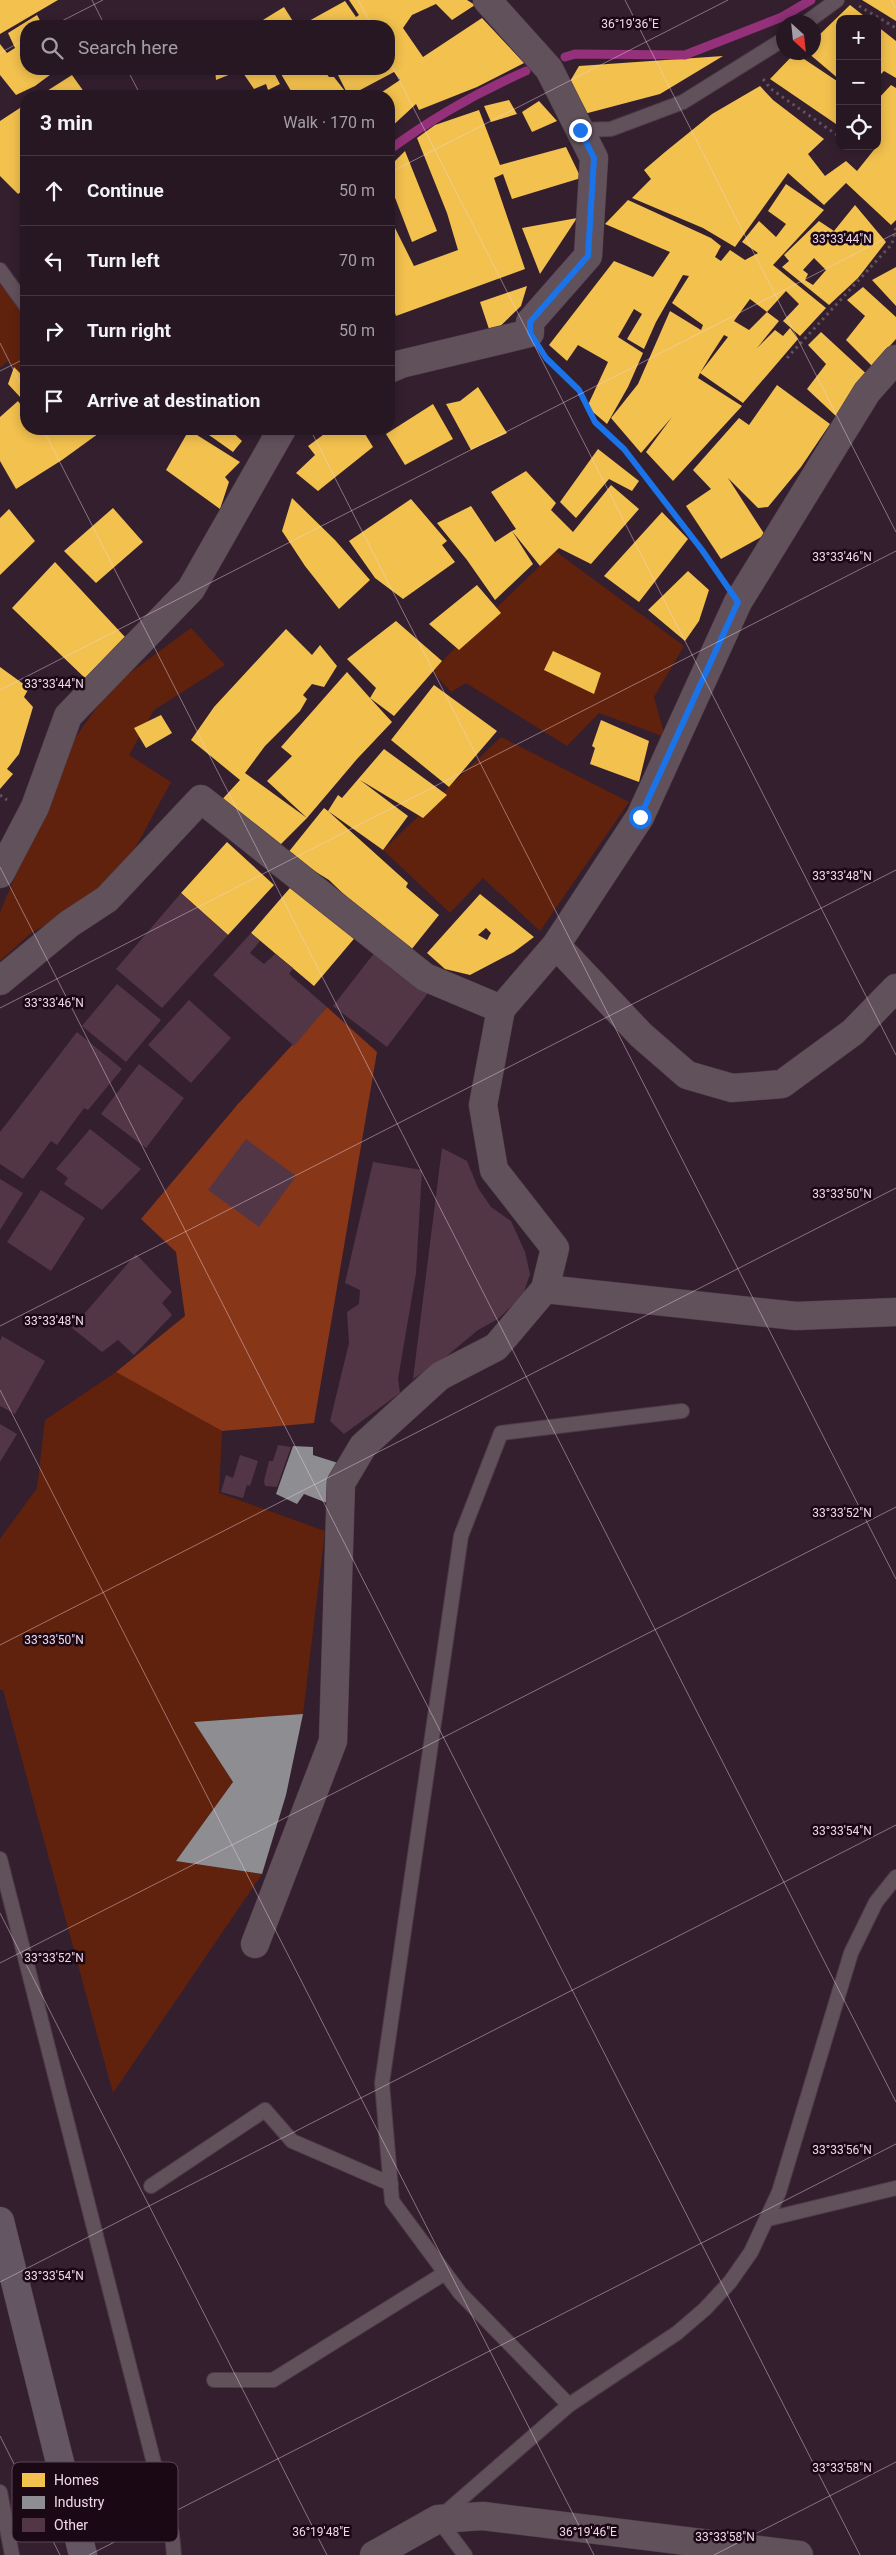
<!DOCTYPE html>
<html lang="en">
<head>
<meta charset="utf-8">
<style>
  body { margin:0; font-family:Roboto,sans-serif; background:#33242f; color:#f1f3f6 }
  .controls { position:absolute; right:15px; top:15px; display:grid; overflow:hidden; border-radius:10px; box-shadow:0 2px 12px #0003 }
  .controls button { width:45px; height:45px; display:grid; place-items:center; padding:0; border:0; border-bottom:1px solid #433640; background:#271722; color:#f1f3f6; font:25px sans-serif }
  .compass { position:absolute; left:776px; top:15px; width:45px; height:45px; border-radius:50%; background:#271722; box-shadow:0 2px 12px #0003; rotate:153deg }
  .stop { position:absolute; width:15px; height:15px; margin:-11px; border:4px solid #1a73e8; border-radius:50%; background:#fff }
  .stop.end { background:#1a73e8; border-color:#fff; box-shadow:0 1px 5px #0008 }
  .list { margin:0; padding:0; list-style:none }
  h2 { display:flex; justify-content:space-between; align-items:center; height:65px; margin:0; padding:0 20px; font-size:21px }
  h2 small { font-size:16px; font-weight:400; color:#a49fa5 }
  .list li { display:grid; grid-template-columns:32px 1fr auto; gap:15px; align-items:center; box-sizing:border-box; height:70px; padding:0 20px; border-top:1px solid #433640 }
  .list b { display:block; font-size:19px; white-space:nowrap }
  .list em { font-size:16px; font-style:normal; color:#a49fa5 }
  .icon { flex:none; width:28px; height:28px; fill:none; stroke:currentColor; stroke-width:2; stroke-linecap:round; stroke-linejoin:round }
  .map { position:relative; flex:none; width:896px; height:2555px; overflow:hidden }
  .search { position:absolute; background:#271722; box-shadow:0 2px 12px #0003; left:20px; top:20px; width:375px; height:55px; display:flex; align-items:center; gap:12px; box-sizing:border-box; padding:0 18px; border-radius:20px; color:#a49fa5; font-size:19px }
  .panel { position:absolute; background:#271722; box-shadow:0 2px 12px #0003; left:20px; top:90px; width:375px; height:345px; border-radius:20px }
  .map>svg:first-child { display:block }
  .green { fill:#60220c }
  .forest { fill:#883618 }
  .homes { fill:#f2c14e; fill-rule:evenodd }
  .industry { fill:#8d8d92 }
  .lines { fill:none; stroke-linecap:round; stroke-linejoin:round }
  .stream { stroke:#94317a; stroke-width:9 }
  .building { fill:#523646 }
  .service-casing { stroke:#4e3b48; stroke-width:16 }
  .minor-casing { stroke:#4e3b48; stroke-width:29 }
  .tertiary-casing { stroke:#4e3b48; stroke-width:29 }
  .secondary-casing { stroke:#4e3b48; stroke-width:29 }
  .path { stroke:#61525c; stroke-width:3; stroke-dasharray:2.5 4; stroke-linecap:butt }
  .service { stroke:#61515b; stroke-width:14 }
  .minor { stroke:#61515b; stroke-width:28 }
  .tertiary { stroke:#61515b; stroke-width:28 }
  .secondary { stroke:#655664; stroke-width:28 }
  .route { stroke:#1a73e8; stroke-width:6 }
  .ticks { fill:none; stroke:#f2d7e8; stroke-width:1; stroke-opacity:0.45 }
  .key { fill:#1a0915; stroke:#5b4754; stroke-width:1 }
  .key-label { font-size:14px; fill:#f2d7e8 }
  .ticks-label { font-size:12px; text-anchor:middle; fill:#f2d7e8; stroke:#1a0915; stroke-width:5; stroke-linejoin:round; paint-order:stroke }
</style>
</head>
<body>
<div class="map">
<svg width="896" height="2555" viewBox="0 0 896 2555">
  <rect width="100%" height="100%" fill="#341f2e"/>
  <path class="green" d="M 0,284 L 26,314 L 26,368 L 18,372 L 8,361 L 0,368 Z
    M 555,551 L 684,646 L 654,697 L 665,737 L 599,713 L 567,746 L 466,683 L 451,692 L 433,672 L 447,656 Z
    M 191,628 L 225,665 L 154,710 L 129,755 L 171,782 L 114,887 L 31,933 L 0,961 L 0,912 L 73,741 L 112,686 Z
    M 501,737 L 629,802 L 540,931 L 483,878 L 450,913 L 383,850 Z
    M 116,1372 L 222,1431 L 219,1493 L 325,1531 L 303,1714 L 194,1722 L 233,1782 L 177,1860 L 262,1874 L 113,2093 L 3,1690 L 0,1690 L 0,1539 L 37,1488 L 45,1420 Z"/>
  <path class="forest" d="M 327,1007 L 377,1052 L 314,1423 L 222,1431 L 116,1372 L 185,1316 L 176,1252 L 141,1219 L 238,1104 Z"/>
  <path class="homes" d="M 0,0 L 58,0 L 0,34 Z
    M 349,0 L 467,0 L 475,5 L 452,20 L 436,4 L 412,15 L 403,28 L 423,57 L 482,18 L 524,63 L 477,87 L 419,110 L 416,104 L 389,129 L 389,96 L 376,96 L 400,80 L 394,72 L 349,96 L 294,96 L 278,69 L 323,69 L 329,77 L 334,77 L 348,95 L 335,69 L 389,69 L 389,26 L 309,26 L 307,22 L 345,1 L 356,17 L 359,15 Z
    M 862,0 L 896,0 L 896,21 Z
    M 850,5 L 868,19 L 840,19 L 840,80 L 807,52 L 814,52 L 814,40 Z
    M 284,7 L 296,26 L 253,26 Z
    M 37,15 L 43,26 L 26,26 L 26,69 L 58,69 L 35,86 L 16,95 L 0,75 L 0,44 L 7,53 L 15,48 L 8,33 Z
    M 877,26 L 896,41 L 896,78 L 884,71 L 877,78 Z
    M 795,53 L 840,83 L 840,119 L 836,124 L 770,79 Z
    M 723,56 L 660,94 L 584,114 L 569,83 L 579,66 Z
    M 215,69 L 272,69 L 280,84 L 268,90 L 266,84 L 254,89 L 241,70 L 216,80 Z
    M 72,75 L 87,96 L 39,96 Z
    M 891,85 L 896,88 L 896,220 L 891,225 L 846,183 L 824,205 L 788,173 L 735,247 L 703,228 L 632,198 L 651,179 L 644,170 L 665,152 L 712,114 L 760,86 L 773,100 L 824,139 L 808,154 L 825,176 L 846,161 L 857,171 L 877,146 L 877,100 Z
    M 509,100 L 517,114 L 491,122 L 484,106 Z
    M 539,101 L 557,121 L 532,132 L 522,112 Z
    M 26,104 L 26,188 L 18,194 L 0,176 L 0,121 Z
    M 479,110 L 500,165 L 566,147 L 581,178 L 512,199 L 503,174 L 494,178 L 525,269 L 396,316 L 389,295 L 389,229 L 395,228 L 414,266 L 458,250 L 447,213 L 417,138 L 435,125 Z
    M 405,151 L 437,231 L 412,242 L 389,182 L 389,167 Z
    M 786,184 L 824,210 L 773,265 L 826,308 L 800,336 L 783,321 L 799,304 L 786,291 L 767,312 L 750,299 L 734,321 L 749,330 L 767,312 L 779,321 L 757,348 L 775,330 L 783,336 L 790,328 L 798,339 L 743,403 L 700,373 L 698,378 L 742,406 L 673,481 L 646,452 L 672,417 L 641,453 L 611,418 L 638,384 L 670,311 L 701,330 L 703,325 L 672,303 L 689,276 L 683,275 L 656,322 L 644,349 L 627,339 L 642,314 L 634,309 L 618,337 L 643,353 L 628,387 L 607,424 L 587,407 L 608,362 L 578,345 L 567,361 L 549,345 L 614,261 L 653,277 L 670,252 L 605,224 L 628,200 L 711,238 L 721,246 L 715,257 L 721,261 L 730,250 L 745,260 L 758,253 L 742,242 L 759,221 L 776,237 L 786,224 L 768,211 ZM 724,335 L 728,337 L 700,373 L 711,355 Z
    M 855,205 L 886,242 L 858,278 L 829,305 L 782,267 L 789,261 L 784,255 L 819,221 L 834,231 ZM 814,258 L 826,270 L 813,285 L 805,280 L 808,274 L 803,270 Z
    M 577,218 L 540,274 L 522,228 Z
    M 896,267 L 896,306 L 872,280 Z
    M 527,286 L 521,306 L 491,335 L 480,302 Z
    M 863,287 L 896,317 L 896,339 L 872,366 L 846,340 L 865,316 L 847,300 Z
    M 821,332 L 872,379 L 838,418 L 807,389 L 826,364 L 808,345 Z
    M 14,367 L 23,376 L 26,373 L 26,391 L 20,397 L 8,384 Z
    M 777,385 L 830,424 L 801,467 L 768,507 L 758,508 L 728,478 L 765,535 L 721,559 L 686,506 L 711,489 L 693,470 L 739,418 L 749,425 Z
    M 478,387 L 507,433 L 471,450 L 446,404 L 460,401 Z
    M 18,401 L 26,412 L 26,429 L 100,429 L 102,431 L 62,460 L 16,489 L 0,461 L 0,417 Z
    M 433,404 L 453,439 L 405,465 L 386,434 Z
    M 224,429 L 229,429 L 242,441 L 233,452 L 209,435 Z
    M 331,429 L 362,429 L 373,447 L 318,491 L 296,473 L 315,455 L 308,446 Z
    M 189,430 L 240,462 L 225,477 L 229,482 L 220,509 L 166,470 Z
    M 598,449 L 639,481 L 632,491 L 609,479 L 576,518 L 560,502 Z
    M 526,471 L 556,503 L 551,510 L 573,532 L 611,485 L 639,509 L 591,564 L 559,548 L 540,566 L 512,531 L 533,564 L 495,600 L 467,560 L 437,523 L 471,506 L 495,542 L 512,531 L 516,529 L 491,492 Z
    M 292,498 L 335,540 L 370,580 L 339,609 L 305,566 L 282,531 Z
    M 411,499 L 447,541 L 442,545 L 455,562 L 403,599 L 375,578 L 349,541 Z
    M 113,508 L 143,542 L 96,583 L 64,551 Z
    M 9,509 L 35,541 L 0,575 L 0,518 Z
    M 662,512 L 688,539 L 639,602 L 604,576 Z
    M 55,562 L 125,637 L 87,680 L 12,608 Z
    M 688,571 L 709,590 L 699,621 L 685,641 L 648,610 Z
    M 477,585 L 501,613 L 459,650 L 429,624 Z
    M 396,621 L 442,661 L 394,716 L 370,698 L 392,722 L 357,759 L 307,818 L 267,781 L 292,756 L 281,747 L 347,672 L 370,698 L 376,688 L 347,659 Z
    M 286,629 L 312,655 L 320,645 L 337,666 L 324,687 L 312,684 L 303,695 L 307,699 L 300,711 L 265,746 L 245,773 L 307,818 L 276,849 L 217,805 L 240,780 L 191,740 L 214,707 Z
    M 553,651 L 601,673 L 594,694 L 544,670 Z
    M 0,667 L 29,688 L 24,697 L 33,707 L 19,754 L 7,769 L 13,774 L 0,789 Z
    M 434,685 L 497,731 L 449,787 L 391,740 Z
    M 161,715 L 172,733 L 146,748 L 134,728 Z
    M 601,720 L 649,741 L 639,782 L 590,764 L 595,748 L 592,746 Z
    M 384,749 L 447,795 L 423,818 L 360,780 L 408,816 L 383,850 L 328,811 L 408,883 L 406,887 L 439,915 L 407,955 L 329,880 L 287,854 L 324,808 L 328,811 L 338,795 L 342,798 Z
    M 227,842 L 274,885 L 228,935 L 181,893 Z
    M 296,881 L 358,934 L 314,986 L 251,933 Z
    M 480,894 L 534,937 L 514,952 L 470,975 L 445,969 L 427,953 ZM 486,928 L 491,933 L 487,940 L 478,935 Z"/>
  <path class="industry" d="M 293,1446 L 313,1447 L 313,1455 L 338,1463 L 327,1503 L 304,1494 L 297,1504 L 276,1494 Z
    M 303,1714 L 286,1795 L 262,1874 L 176,1861 L 233,1782 L 194,1722 Z"/>
  <g class="lines">
    <path class="stream" d="M 565,57 L 575,54 L 685,55 L 782,17 L 811,0
      M 389,150 C 431,119 478,92 526,71"/>
  </g>
  <path class="building" d="M 181,893 L 228,935 L 162,1008 L 116,969 Z
    M 251,933 L 260,941 L 250,953 L 264,964 L 275,954 L 293,968 L 289,974 L 327,1007 L 294,1046 L 213,975 Z
    M 375,952 L 428,993 L 387,1047 L 333,1006 Z
    M 117,984 L 161,1020 L 126,1062 L 82,1026 Z
    M 189,1000 L 231,1038 L 191,1083 L 148,1045 Z
    M 77,1032 L 122,1069 L 88,1110 L 84,1108 L 57,1145 L 51,1141 L 23,1179 L 0,1164 L 0,1132 Z
    M 139,1064 L 184,1098 L 146,1148 L 101,1114 Z
    M 90,1129 L 141,1169 L 102,1210 L 64,1184 L 68,1178 L 56,1169 Z
    M 246,1139 L 296,1176 L 259,1227 L 208,1190 Z
    M 442,1148 L 467,1161 L 478,1188 L 491,1207 L 511,1221 L 525,1252 L 530,1274 L 523,1295 L 498,1319 L 478,1330 L 448,1355 L 413,1379 Z
    M 373,1162 L 422,1170 L 416,1273 L 398,1379 L 400,1393 L 344,1434 L 330,1421 L 349,1343 L 347,1312 L 359,1304 L 360,1290 L 345,1283 Z
    M 0,1179 L 23,1193 L 0,1230 Z
    M 41,1190 L 85,1218 L 51,1271 L 7,1242 Z
    M 136,1254 L 172,1292 L 162,1303 L 172,1315 L 134,1355 L 118,1340 L 102,1352 L 72,1328 Z
    M 2,1336 L 45,1361 L 15,1414 L 0,1406 L 0,1341 Z
    M 0,1424 L 17,1434 L 0,1462 Z
    M 278,1445 L 291,1447 L 277,1487 L 265,1486 L 264,1481 L 269,1461 L 273,1461 Z
    M 240,1455 L 258,1461 L 250,1486 L 247,1485 L 243,1498 L 221,1492 L 226,1475 L 233,1478 Z"/>
  <g class="lines">
    <g class="service-casing">
      <path id="service" d="M 807,22 L 837,0
        M 579,130 L 611,129 L 683,102 L 784,39
        M 0,270 L 26,306
        M 0,1859 L 172,2534 L 174,2555
        M 151,2186 L 265,2110 L 292,2141 L 391,2184
        M 768,2219 L 896,2188
        M 214,2380 L 273,2380 L 445,2273
        M 569,2405 L 460,2293 L 392,2201 L 382,2083 L 461,1536 L 501,1433 L 682,1411
        M 0,2492 L 12,2555
        M 465,2555 L 438,2519 L 569,2405 L 677,2333 L 705,2309 L 730,2282 L 751,2252 L 779,2192 L 851,1953 L 876,1902 L 896,1877"/>
    </g>
    <g class="minor-casing">
      <path id="minor" d="M 389,369 L 401,364 L 530,333 L 530,322 L 588,256 L 594,158 L 549,69 L 487,0
        M 0,874 L 35,807 L 68,716 L 191,589 L 282,429
        M 556,945 L 641,1035 L 687,1075 L 732,1088 L 782,1084 L 853,1032 L 896,988
        M 0,981 L 69,924 L 107,899 L 201,799 L 425,977 L 501,1009
        M 545,1289 L 555,1248 L 494,1170 L 483,1105 L 501,1009 L 556,945 L 640,817 L 738,602 L 867,392 L 896,359
        M 255,1944 L 333,1741 L 341,1483 L 363,1446 L 440,1376 L 496,1347 L 545,1289 L 796,1316 L 896,1312"/>
    </g>
    <g class="tertiary-casing">
      <path id="tertiary" d="M 374,2555 L 438,2519 L 483,2516 L 799,2555"/>
    </g>
    <g class="secondary-casing">
      <path id="secondary" d="M 0,2221 L 83,2555"/>
    </g>
    <path class="path" d="M 859,6 L 896,28
      M 763,79 L 771,89 L 840,137
      M 545,356 L 579,390 L 595,422 L 624,449 L 719,575
      M 787,358 L 892,244 L 896,227
      M 0,795 L 7,800"/>
    <use href="#service" class="service"/>
    <use href="#minor" class="minor"/>
    <use href="#tertiary" class="tertiary"/>
    <use href="#secondary" class="secondary"/>
  </g>
  <g class="lines">
    <path class="route" d="M 580,130 L 594,158 L 588,256 L 530,322 L 530,333 L 546,358 L 579,390 L 595,422 L 624,449 L 702,550 L 738,602 L 640,817"/>
  </g>
  <path class="ticks" d="M 92,0 L 105,26M 358,0 L 372,26M 625,0 L 896,532M 891,0 L 896,9M 52,26 L 103,0M 0,53 L 26,39M 389,60 L 896,1055M 127,69 L 141,96M 389,173 L 728,0M 0,343 L 26,395M 0,371 L 26,358M 43,429 L 896,2102M 310,429 L 896,1579M 0,690 L 896,233M 0,867 L 860,2555M 0,1008 L 896,551M 0,1326 L 896,870M 0,1390 L 594,2555M 0,1645 L 896,1188M 0,1913 L 327,2555M 0,1963 L 896,1507M 0,2282 L 896,1825M 0,2436 L 60,2555M 89,2555 L 896,2144M 714,2555 L 896,2462"/>
  <rect x="12" y="2462" width="166" height="80" rx="8" class="key"/>
  <rect x="22" y="2473" width="23" height="14" fill="#f2c14e"/>
  <rect x="22" y="2496" width="23" height="13" fill="#8d8d92"/>
  <rect x="22" y="2518" width="23" height="14" fill="#523646"/>
  <g class="key-label">
    <text x="54" y="2485">Homes</text>
    <text x="54" y="2507">Industry</text>
    <text x="54" y="2530">Other</text>
  </g>
  <g class="ticks-label">
    <text x="630" y="28">36°19'36"E</text>
    <text x="842" y="243">33°33'44"N</text>
    <text x="842" y="561">33°33'46"N</text>
    <text x="54" y="688">33°33'44"N</text>
    <text x="842" y="880">33°33'48"N</text>
    <text x="54" y="1007">33°33'46"N</text>
    <text x="842" y="1198">33°33'50"N</text>
    <text x="54" y="1325">33°33'48"N</text>
    <text x="842" y="1517">33°33'52"N</text>
    <text x="54" y="1644">33°33'50"N</text>
    <text x="842" y="1835">33°33'54"N</text>
    <text x="54" y="1962">33°33'52"N</text>
    <text x="842" y="2154">33°33'56"N</text>
    <text x="54" y="2280">33°33'54"N</text>
    <text x="842" y="2472">33°33'58"N</text>
    <text x="321" y="2536">36°19'48"E</text>
    <text x="588" y="2536">36°19'46"E</text>
    <text x="725" y="2541">33°33'58"N</text>
  </g>
</svg>
<div class="controls">
<button>+</button>
<button>−</button>
<button><svg class="icon" aria-label="locate" viewBox="0 0 24 24"><circle cx="12" cy="12" r="6"/><path d="M12 2v4M12 18v4M2 12h4M18 12h4"/></svg></button>
</div>
<svg class="compass" viewBox="-18 -18 36 36"><path d="M0-13l5 13h-10z" fill="#e53935"/><path d="M0 13l5-13h-10z" fill="#a49fa5"/></svg>
<div class="stop" style="left:640px;top:817px"></div>
<div class="stop end" style="left:580px;top:130px"></div>
<div class="search"><svg class="icon" aria-label="search" viewBox="0 0 24 24"><circle cx="10" cy="10" r="6"/><path d="M15 15l6 6"/></svg>Search here</div>
<section class="panel">
<h2>3 min<small>Walk · 170 m</small></h2>
<ul class="list">
<li><svg class="icon" aria-label="ahead" viewBox="0 0 24 24"><path d="M12 20V5M6 11l6-6 6 6"/></svg><div><b>Continue</b></div><em>50 m</em></li>
<li><svg class="icon" aria-label="left" viewBox="0 0 24 24"><path d="M17 20v-9H6M10 6l-5 5 5 5"/></svg><div><b>Turn left</b></div><em>70 m</em></li>
<li><svg class="icon" aria-label="right" viewBox="0 0 24 24"><path d="M7 20v-9h11M14 6l5 5-5 5"/></svg><div><b>Turn right</b></div><em>50 m</em></li>
<li><svg class="icon" aria-label="arrive" viewBox="0 0 24 24"><path d="M6 21V4h12l-3 4 3 4H6"/></svg><div><b>Arrive at destination</b></div></li>
</ul>
</section>
</div>
</body>
</html>
